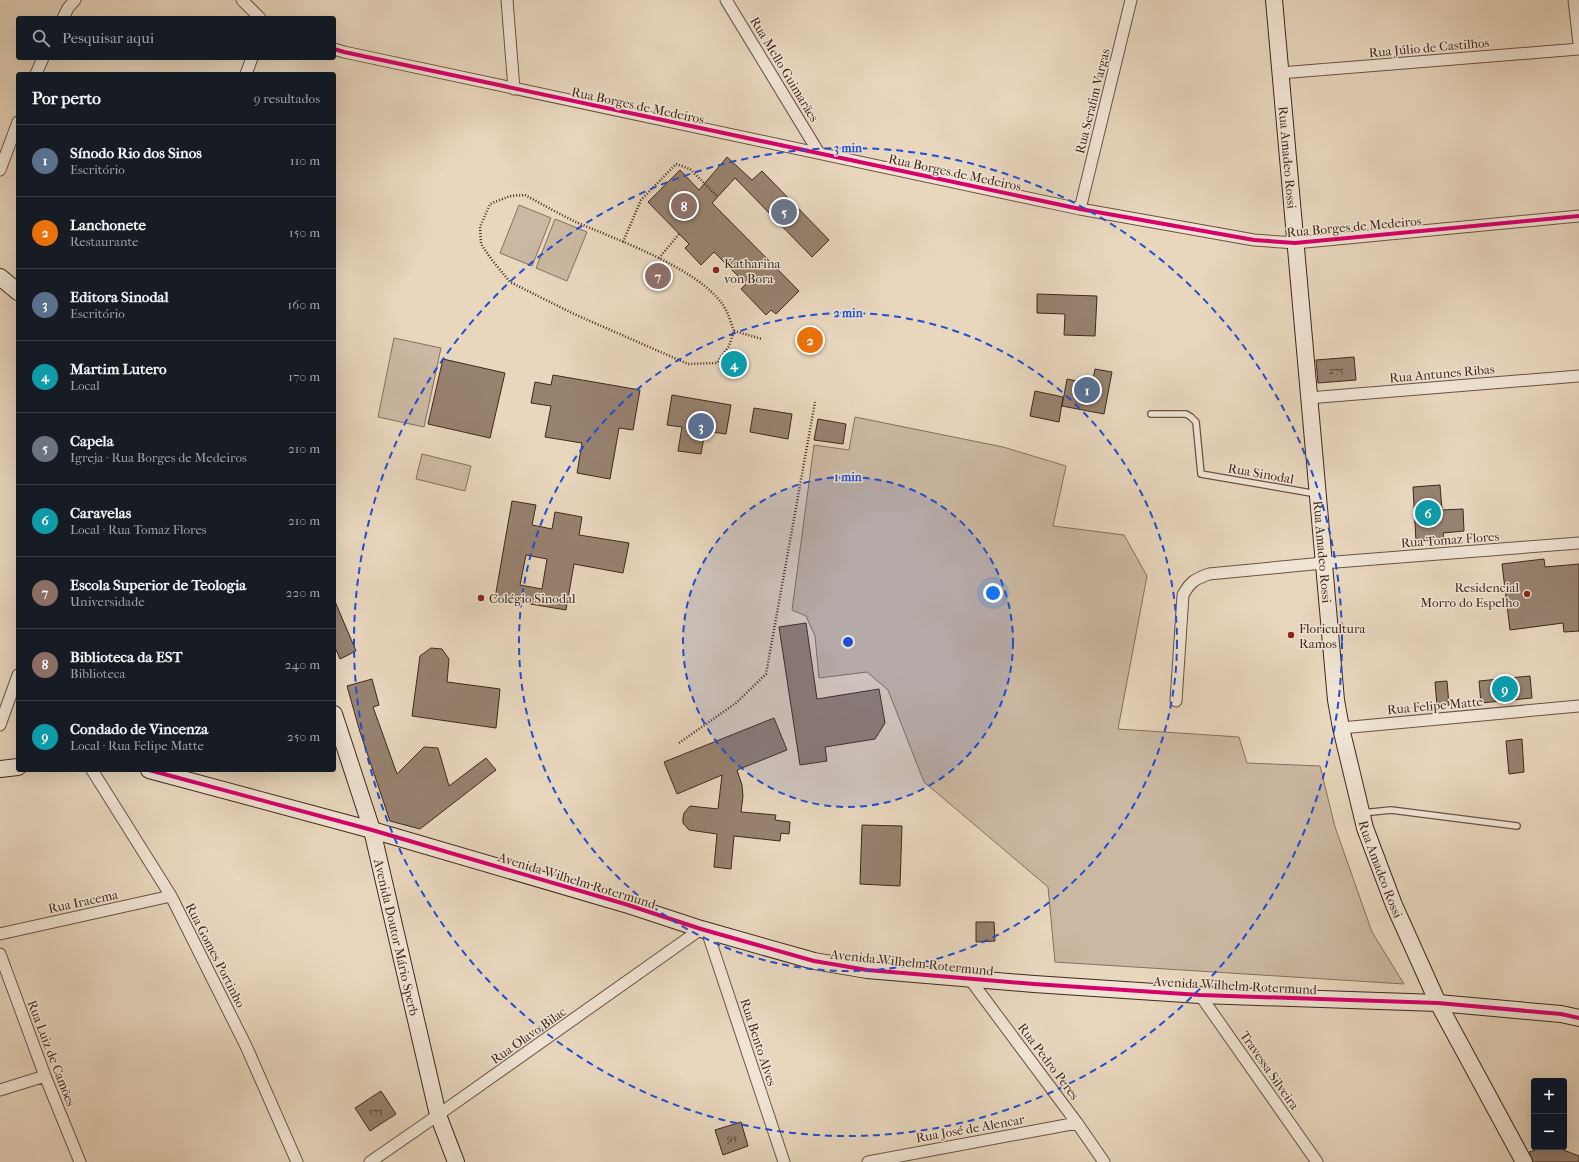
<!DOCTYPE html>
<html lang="pt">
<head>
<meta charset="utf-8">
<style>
  body { margin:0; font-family:"IM FELL French Canon",serif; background:#242831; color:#f1f3f6 }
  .controls { position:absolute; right:12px; bottom:12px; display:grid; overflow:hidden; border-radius:4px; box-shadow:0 4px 16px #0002 }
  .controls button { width:36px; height:36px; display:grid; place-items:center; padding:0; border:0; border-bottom:1px solid #363941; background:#171b24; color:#f1f3f6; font:20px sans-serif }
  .you { position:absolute; left:993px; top:593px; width:14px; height:14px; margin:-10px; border:3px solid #fff; border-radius:50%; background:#1a73e8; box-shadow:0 0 0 6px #1a73e833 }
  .badge { display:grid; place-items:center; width:26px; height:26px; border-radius:50%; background:#db2777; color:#fff; font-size:13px; font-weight:700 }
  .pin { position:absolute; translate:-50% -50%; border:2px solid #fff; box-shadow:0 1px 4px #0006 }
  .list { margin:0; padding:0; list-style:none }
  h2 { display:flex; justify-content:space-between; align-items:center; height:52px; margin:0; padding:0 16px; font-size:17px }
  h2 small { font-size:13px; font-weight:400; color:#9ea1a6 }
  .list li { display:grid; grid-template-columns:26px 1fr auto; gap:12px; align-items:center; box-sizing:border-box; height:72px; padding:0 16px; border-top:1px solid #363941 }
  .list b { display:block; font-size:15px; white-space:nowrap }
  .list p { margin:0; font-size:13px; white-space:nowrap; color:#9ea1a6 }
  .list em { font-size:13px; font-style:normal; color:#9ea1a6 }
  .icon { flex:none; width:22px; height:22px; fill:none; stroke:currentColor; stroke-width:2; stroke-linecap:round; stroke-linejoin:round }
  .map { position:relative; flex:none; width:1579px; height:1162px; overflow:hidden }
  .search { position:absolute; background:#171b24; box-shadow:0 4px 16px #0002; left:16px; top:16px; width:320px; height:44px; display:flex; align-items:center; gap:10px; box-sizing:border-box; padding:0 14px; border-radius:4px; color:#9ea1a6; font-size:15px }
  .panel { position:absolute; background:#171b24; box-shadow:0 4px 16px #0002; left:16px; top:72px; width:320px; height:700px; border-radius:4px }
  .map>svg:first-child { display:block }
  .green { fill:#cbb8a2; stroke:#86705f }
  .building { fill:#978270; stroke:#40271c; fill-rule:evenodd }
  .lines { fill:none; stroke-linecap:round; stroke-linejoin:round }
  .lane-casing { stroke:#6a5344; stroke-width:8 }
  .street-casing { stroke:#6a5344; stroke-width:13 }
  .secondary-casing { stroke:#40271c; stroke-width:18 }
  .path { stroke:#40271c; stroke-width:2.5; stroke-dasharray:1 2; stroke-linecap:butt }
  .lane { stroke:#f0e4d4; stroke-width:5.5 }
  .street { stroke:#f0e4d4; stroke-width:11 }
  .secondary { stroke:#f0e4d4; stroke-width:16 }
  .cycleway-casing { stroke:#f0e4d4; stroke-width:6 }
  .cycleway { stroke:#d6006c; stroke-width:4 }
  .ring { fill:none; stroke:#1d4ed8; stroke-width:2; stroke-dasharray:7 5 }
  .poi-dot { fill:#8f2418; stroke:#f0e4d4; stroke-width:1.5 }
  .labels { text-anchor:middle; stroke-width:3; stroke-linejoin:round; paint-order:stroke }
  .number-label { font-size:11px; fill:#563e31 }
  .street-label { font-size:13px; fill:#40271c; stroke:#f0e4d4 }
  .poi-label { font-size:13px; fill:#40271c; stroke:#f0e4d4; text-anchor:start }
  .centre { fill:#1d4ed8; stroke:#f0e4d4; stroke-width:2 }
  .ring-label { font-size:12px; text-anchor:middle; font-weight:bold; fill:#1d4ed8; stroke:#f0e4d4; stroke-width:3; stroke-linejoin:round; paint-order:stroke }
</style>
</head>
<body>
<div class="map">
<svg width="1579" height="1162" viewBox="0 0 1579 1162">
  <rect width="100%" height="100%" fill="#e8d6bd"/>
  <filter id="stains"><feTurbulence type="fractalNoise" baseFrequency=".005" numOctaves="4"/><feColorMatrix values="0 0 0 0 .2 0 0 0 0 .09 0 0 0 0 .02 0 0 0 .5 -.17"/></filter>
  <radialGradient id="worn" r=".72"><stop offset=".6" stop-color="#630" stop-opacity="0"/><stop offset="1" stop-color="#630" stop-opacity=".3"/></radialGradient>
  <path class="green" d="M 519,205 L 551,218 L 532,266 L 500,253 Z
    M 555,219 L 587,232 L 567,281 L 536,268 Z
    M 394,338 L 441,348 L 424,427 L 378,417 Z
    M 855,417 L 1003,447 L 1066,466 L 1053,526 L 1124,535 L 1147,576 L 1118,729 L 1239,737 L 1247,763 L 1320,766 L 1335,827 L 1372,932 L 1404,984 L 1055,962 L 1048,887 L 924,782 L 888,690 L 867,672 L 819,678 L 815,636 L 806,616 L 792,610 L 814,445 L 849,450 Z
    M 422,454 L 471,466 L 465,491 L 416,479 Z"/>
  <path class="building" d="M 727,157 L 752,180 L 762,171 L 829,240 L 812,257 L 735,178 L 712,203 L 799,291 L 776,314 L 771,310 L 766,315 L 741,289 L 746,284 L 714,252 L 701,265 L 685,248 L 689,244 L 648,202 L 680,170 L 699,190 Z
    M 1037,294 L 1097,296 L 1095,336 L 1064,335 L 1065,314 L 1037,313 Z
    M 819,330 L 821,348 L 802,349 L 801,331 Z
    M 1354,357 L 1356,380 L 1318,383 L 1316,360 Z
    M 443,359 L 505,373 L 490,438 L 428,424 Z
    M 1095,369 L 1112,372 L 1104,414 L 1062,406 L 1067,379 L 1092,384 Z
    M 553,375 L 640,390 L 633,430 L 619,428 L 610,479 L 577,473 L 582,443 L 545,437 L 551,406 L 531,403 L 535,382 L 551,385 Z
    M 1035,391 L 1063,397 L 1059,422 L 1030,416 Z
    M 672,395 L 731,405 L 726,434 L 705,431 L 701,454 L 678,451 L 682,427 L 667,425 Z
    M 754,408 L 792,414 L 788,439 L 750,432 Z
    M 818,419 L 846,424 L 843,444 L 814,440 Z
    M 1440,485 L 1442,510 L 1463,509 L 1464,531 L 1443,533 L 1444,539 L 1416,541 L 1413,487 Z
    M 512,501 L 536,505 L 532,525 L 552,529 L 555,512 L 582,517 L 579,535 L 629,543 L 623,573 L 574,564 L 566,610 L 495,598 ZM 526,555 L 547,559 L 542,589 L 520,585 Z
    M 1544,559 L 1545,567 L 1579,564 L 1579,631 L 1564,632 L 1563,623 L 1510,630 L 1502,564 Z
    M 334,599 L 356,651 L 340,659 L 334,645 Z
    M 806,623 L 817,699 L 879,689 L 885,723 L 875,739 L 825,747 L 827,761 L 800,765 L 779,627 Z
    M 431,648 L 442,649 L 449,659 L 447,682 L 500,689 L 496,728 L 412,716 L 420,656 Z
    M 1530,676 L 1532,698 L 1481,703 L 1479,681 Z
    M 372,679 L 379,705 L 373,707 L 397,774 L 424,747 L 438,748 L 449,786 L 486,758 L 496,770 L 420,829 L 390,821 L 360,732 L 347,686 Z
    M 1447,681 L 1449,705 L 1437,706 L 1435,682 Z
    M 774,718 L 787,750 L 737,770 L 742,785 L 743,796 L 741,812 L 776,815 L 775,820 L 790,822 L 789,834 L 781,833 L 780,841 L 734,836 L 731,869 L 714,867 L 717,834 L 689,830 L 683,823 L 683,818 L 684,813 L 690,806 L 718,809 L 722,775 L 677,794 L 664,762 Z
    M 1522,739 L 1524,772 L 1509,774 L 1506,741 Z
    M 862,825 L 902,826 L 900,886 L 860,884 Z
    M 976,922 L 994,922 L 995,941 L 976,942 Z
    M 381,1091 L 396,1114 L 370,1131 L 355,1108 Z
    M 741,1122 L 748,1146 L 723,1155 L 715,1130 Z
    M 1545,1147 L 1556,1147 L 1579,1156 L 1579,1162 L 1533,1162 L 1529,1152 Z"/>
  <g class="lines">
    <g class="lane-casing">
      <path id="lane" d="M 1151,414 L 1186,414 L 1191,417 L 1196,422 L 1201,474 L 1317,494
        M 1362,813 L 1391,810 L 1517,826"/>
    </g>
    <g class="street-casing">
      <path id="street" d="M 242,0 L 260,18
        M 507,0 L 514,89
        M 726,0 L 819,153
        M 1574,0 L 1579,44
        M 63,18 L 68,8 L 75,0
        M 334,49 L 344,52 L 1080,209 L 1254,240 L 1295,243 L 1579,216
        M 1280,73 L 1579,49
        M 36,74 L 43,58
        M 246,74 L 252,58
        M 0,170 L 18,122
        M 1080,209 L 1131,0
        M 1308,398 L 1579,376
        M 1176,701 L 1183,595 C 1190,582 1195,579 1209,574 L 1323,563 L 1579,543
        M 0,725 L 18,675
        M 1341,728 L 1579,706
        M 92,770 L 171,896 L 246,1046 L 297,1162
        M 707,931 L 784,1162
        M 0,934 L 171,896
        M 0,954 L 45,1076 L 80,1162
        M 969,978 L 1077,1123 L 1104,1162
        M 1200,995 L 1317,1162
        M 0,1090 L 45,1076
        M 370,1162 L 438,1115 L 701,929
        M 868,1162 L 1077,1123"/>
    </g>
    <g class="secondary-casing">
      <g id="secondary">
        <path id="s1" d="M 1274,0 L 1336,700 L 1341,728 L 1365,828 L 1394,905 L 1438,1003 L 1524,1162"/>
        <path d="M 0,277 L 18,292"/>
        <path id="s2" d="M 334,714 L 372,830 L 438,1115 L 456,1162"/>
        <path d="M 0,769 L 18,767"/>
        <path d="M 149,770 L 372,830 L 625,904 L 701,929 L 814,961 L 867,970 L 1034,984 L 1200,995 L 1438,1003 L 1561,1014 L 1579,1018"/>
      </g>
    </g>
    <path class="path" d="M 525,195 C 542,204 559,214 576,222 C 617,240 698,268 723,305 C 728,312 731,323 734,331 L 729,346 L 717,363 L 688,364 L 574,314 L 510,282 L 492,260 L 481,244 L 480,227 L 490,204 L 510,196 Z
      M 623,242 L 641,200 L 676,164 L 690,169 L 717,196
      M 659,258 L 679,234
      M 734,331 L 762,339
      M 679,743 L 736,703 L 766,674 L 815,402"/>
    <use href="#lane" class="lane"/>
    <use href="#street" class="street"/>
    <use href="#secondary" class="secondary"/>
    <g class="cycleway-casing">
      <path id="cycleway" d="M 334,49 L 344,52 L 1080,209 L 1254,240 L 1295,243 L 1579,216
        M 149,770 L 372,830 L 625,904 L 701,929 L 814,961 L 867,970 L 1034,984 L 1200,995 L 1438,1003 L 1561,1014 L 1579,1018"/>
    </g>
    <use href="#cycleway" class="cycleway"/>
  </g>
  <circle cx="848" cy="642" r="165" fill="#1d4ed8" fill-opacity=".12"/>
  <g class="ring">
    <circle cx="848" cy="642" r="165"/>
    <circle cx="848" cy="642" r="329"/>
    <circle cx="848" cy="642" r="494"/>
  </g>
  <g class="poi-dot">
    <circle cx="716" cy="270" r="4"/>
    <circle cx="1527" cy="594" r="4"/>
    <circle cx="481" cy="598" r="4"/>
    <circle cx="1291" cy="635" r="4"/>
  </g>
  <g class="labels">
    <g class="number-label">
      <text x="1336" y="374">275</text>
      <text x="376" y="1115">175</text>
      <text x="732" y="1142">95</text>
    </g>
    <g class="street-label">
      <text transform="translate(1429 47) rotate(-5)" y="5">Rua Júlio de Castilhos</text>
      <text transform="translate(785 69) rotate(59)" y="5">Rua Mello Guimarães</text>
      <text transform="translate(1092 101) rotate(-76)" y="5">Rua Serafim Vargas</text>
      <text transform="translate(638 105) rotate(12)" y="5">Rua Borges de Medeiros</text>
      <text dy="5" stroke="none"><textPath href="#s1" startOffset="158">Rua Amadeo Rossi</textPath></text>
      <text transform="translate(955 172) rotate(12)" y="5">Rua Borges de Medeiros</text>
      <text transform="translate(1354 226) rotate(-5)" y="5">Rua Borges de Medeiros</text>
      <text transform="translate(1442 373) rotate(-5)" y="5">Rua Antunes Ribas</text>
      <text transform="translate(1261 473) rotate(10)" y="5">Rua Sinodal</text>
      <text transform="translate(1450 539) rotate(-4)" y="5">Rua Tomaz Flores</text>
      <text dy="5" stroke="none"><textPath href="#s1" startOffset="554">Rua Amadeo Rossi</textPath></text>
      <text transform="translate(1435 705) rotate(-5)" y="5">Rua Felipe Matte</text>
      <text dy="5" stroke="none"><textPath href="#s1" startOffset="878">Rua Amadeo Rossi</textPath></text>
      <text transform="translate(577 880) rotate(17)" y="5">Avenida Wilhelm Rotermund</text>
      <text transform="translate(83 901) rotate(-12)" y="5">Rua Iracema</text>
      <text dy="5" stroke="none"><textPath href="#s2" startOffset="232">Avenida Doutor Mário Sperb</textPath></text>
      <text transform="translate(216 955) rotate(63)" y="5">Rua Gomes Portinho</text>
      <text transform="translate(912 962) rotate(6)" y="5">Avenida Wilhelm Rotermund</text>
      <text transform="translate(1235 985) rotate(3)" y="5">Avenida Wilhelm Rotermund</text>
      <text transform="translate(528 1035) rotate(-35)" y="5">Rua Olavo Bilac</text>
      <text transform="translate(759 1042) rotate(72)" y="5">Rua Bento Alves</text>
      <text transform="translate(52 1053) rotate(69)" y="5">Rua Luiz de Camões</text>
      <text transform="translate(1049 1061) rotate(53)" y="5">Rua Pedro Peres</text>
      <text transform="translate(1270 1070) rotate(55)" y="5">Travessa Silveira</text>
      <text transform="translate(970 1128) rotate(-10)" y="5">Rua José de Alencar</text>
    </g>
    <g class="poi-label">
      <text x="724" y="268">Katharina<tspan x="724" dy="15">von Bora</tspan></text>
      <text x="1519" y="592" text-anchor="end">Residencial<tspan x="1519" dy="15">Morro do Espelho</tspan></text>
      <text x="489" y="603">Colégio Sinodal</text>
      <text x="1299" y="633">Floricultura<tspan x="1299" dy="15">Ramos</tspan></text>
    </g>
  </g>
  <circle cx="848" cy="642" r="6" class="centre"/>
  <g class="ring-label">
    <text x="848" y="152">3 min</text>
    <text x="848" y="317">2 min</text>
    <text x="848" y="481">1 min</text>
  </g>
  <rect width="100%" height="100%" filter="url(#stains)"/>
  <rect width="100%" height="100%" fill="url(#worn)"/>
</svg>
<div class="controls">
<button>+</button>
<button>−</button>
</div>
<div class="you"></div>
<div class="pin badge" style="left:1087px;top:390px;background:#5c6f8a">1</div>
<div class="pin badge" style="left:810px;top:340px;background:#e8710a">2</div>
<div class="pin badge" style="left:701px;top:426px;background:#5c6f8a">3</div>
<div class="pin badge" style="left:734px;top:364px;background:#0f9aa8">4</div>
<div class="pin badge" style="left:784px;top:212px;background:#6b7280">5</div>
<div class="pin badge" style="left:1428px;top:513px;background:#0f9aa8">6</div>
<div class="pin badge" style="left:658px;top:276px;background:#8d6e63">7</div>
<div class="pin badge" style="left:684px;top:206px;background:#8d6e63">8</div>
<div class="pin badge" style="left:1505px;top:689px;background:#0f9aa8">9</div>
<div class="search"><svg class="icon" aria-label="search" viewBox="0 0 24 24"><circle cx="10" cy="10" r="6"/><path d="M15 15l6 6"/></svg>Pesquisar aqui</div>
<section class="panel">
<h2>Por perto<small>9 resultados</small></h2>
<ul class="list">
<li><span class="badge" style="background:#5c6f8a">1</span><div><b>Sínodo Rio dos Sinos</b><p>Escritório</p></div><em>110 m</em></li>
<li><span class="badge" style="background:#e8710a">2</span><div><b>Lanchonete</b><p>Restaurante</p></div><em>150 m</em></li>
<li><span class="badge" style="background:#5c6f8a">3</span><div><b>Editora Sinodal</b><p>Escritório</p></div><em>160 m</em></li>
<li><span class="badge" style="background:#0f9aa8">4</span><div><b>Martim Lutero</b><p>Local</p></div><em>170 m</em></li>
<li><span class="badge" style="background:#6b7280">5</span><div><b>Capela</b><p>Igreja · Rua Borges de Medeiros</p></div><em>210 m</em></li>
<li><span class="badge" style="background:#0f9aa8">6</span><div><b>Caravelas</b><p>Local · Rua Tomaz Flores</p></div><em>210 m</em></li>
<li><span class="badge" style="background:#8d6e63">7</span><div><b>Escola Superior de Teologia</b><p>Universidade</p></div><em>220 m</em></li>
<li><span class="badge" style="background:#8d6e63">8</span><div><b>Biblioteca da EST</b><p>Biblioteca</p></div><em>240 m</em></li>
<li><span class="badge" style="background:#0f9aa8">9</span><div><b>Condado de Vincenza</b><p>Local · Rua Felipe Matte</p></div><em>250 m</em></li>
</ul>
</section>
</div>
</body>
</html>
